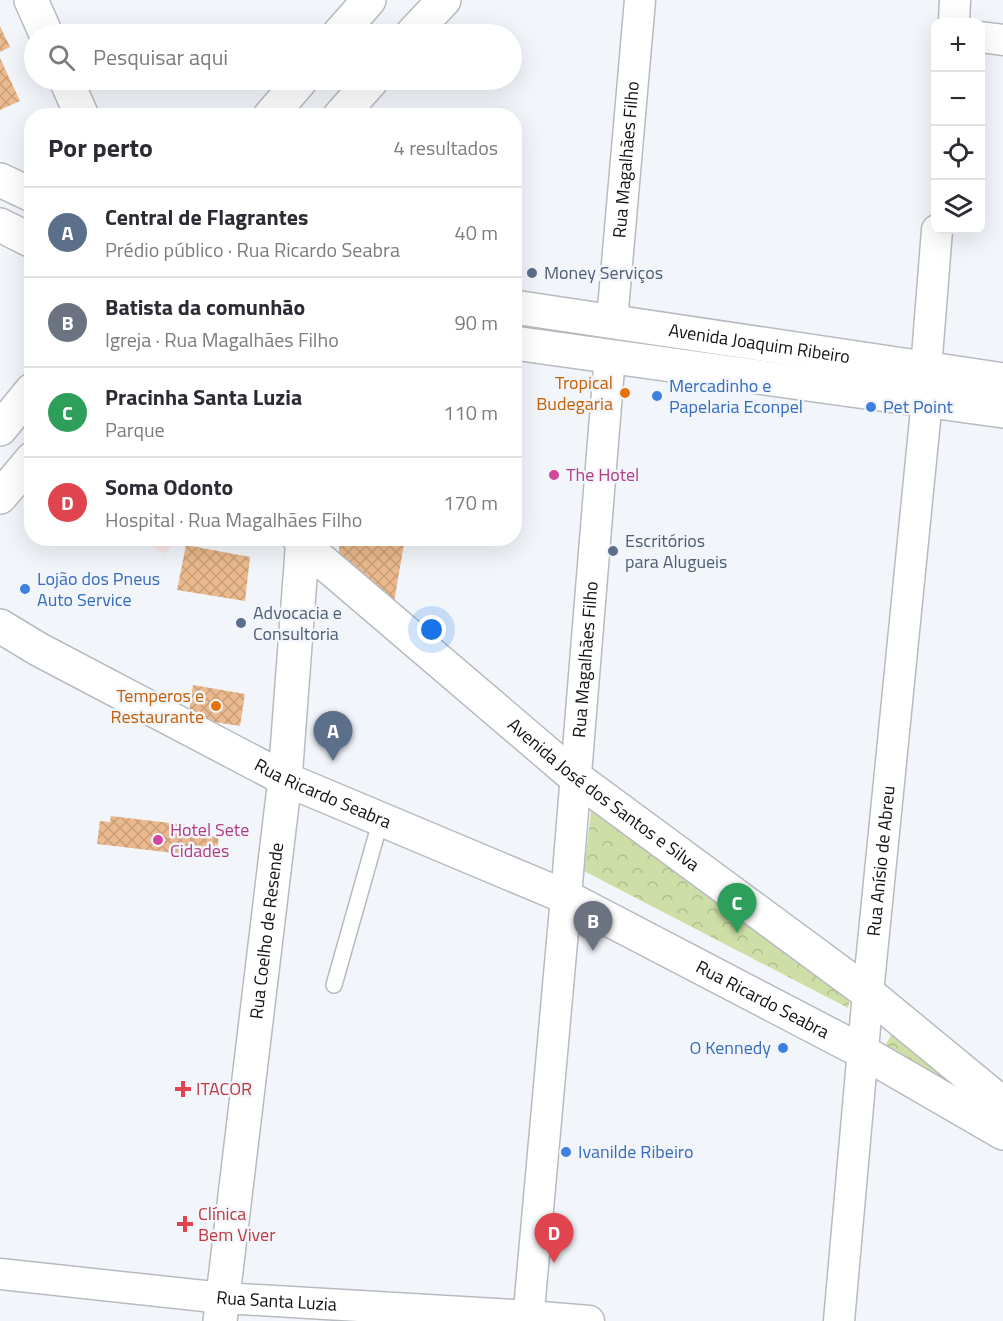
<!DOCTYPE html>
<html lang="pt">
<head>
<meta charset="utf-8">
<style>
  body { margin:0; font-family:"Titillium Web",sans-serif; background:#f2f2f3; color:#2b2b33 }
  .controls { position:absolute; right:18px; top:18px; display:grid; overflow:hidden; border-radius:12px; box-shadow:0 6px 24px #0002 }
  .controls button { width:54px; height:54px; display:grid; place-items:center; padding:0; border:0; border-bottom:2px solid #e1e1e2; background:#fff; color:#2b2b33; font:30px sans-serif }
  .you { position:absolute; left:432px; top:630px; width:21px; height:21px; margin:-15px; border:4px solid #fff; border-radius:50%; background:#1a73e8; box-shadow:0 0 0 9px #1a73e833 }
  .badge { display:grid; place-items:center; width:39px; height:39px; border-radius:50%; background:#7c3aed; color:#fff; font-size:20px; font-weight:700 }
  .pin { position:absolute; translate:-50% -50px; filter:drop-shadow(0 2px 3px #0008) }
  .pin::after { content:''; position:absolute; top:32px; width:21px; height:18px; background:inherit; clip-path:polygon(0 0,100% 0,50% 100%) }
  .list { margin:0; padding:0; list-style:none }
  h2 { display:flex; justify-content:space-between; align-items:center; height:78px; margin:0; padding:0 24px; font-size:26px }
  h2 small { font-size:20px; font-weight:400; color:#7c7c81 }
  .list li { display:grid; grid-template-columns:39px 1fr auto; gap:18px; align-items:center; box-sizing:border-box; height:90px; padding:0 24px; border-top:2px solid #e1e1e2 }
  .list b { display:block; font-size:22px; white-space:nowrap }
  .list p { margin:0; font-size:20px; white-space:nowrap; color:#7c7c81 }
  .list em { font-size:20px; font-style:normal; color:#7c7c81 }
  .icon { flex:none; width:33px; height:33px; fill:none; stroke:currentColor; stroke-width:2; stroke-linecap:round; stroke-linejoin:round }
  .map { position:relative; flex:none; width:1003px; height:1321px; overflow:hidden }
  .search { position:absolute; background:#fff; box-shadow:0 6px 24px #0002; left:24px; top:24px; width:498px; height:66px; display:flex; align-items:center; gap:15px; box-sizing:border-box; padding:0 21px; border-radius:33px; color:#7c7c81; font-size:22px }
  .panel { position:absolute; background:#fff; box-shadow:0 6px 24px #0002; left:24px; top:108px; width:498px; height:438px; border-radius:24px }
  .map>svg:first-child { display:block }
  .education { fill:#fbe6e4 }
  .park { fill:url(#park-crowns) }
  .building { fill:url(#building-cross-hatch) }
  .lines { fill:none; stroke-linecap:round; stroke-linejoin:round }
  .service-casing { stroke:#b7bbc0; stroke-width:18 }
  .minor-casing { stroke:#b7bbc0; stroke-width:33 }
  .secondary-casing { stroke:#b7bbc0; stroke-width:36 }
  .primary-casing { stroke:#b7bbc0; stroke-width:36 }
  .service { stroke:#fff; stroke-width:15 }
  .minor { stroke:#fff; stroke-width:30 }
  .secondary { stroke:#fff; stroke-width:33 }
  .primary { stroke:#fff; stroke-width:33 }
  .service-dot { fill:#5c6f8a; stroke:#f2f6fb; stroke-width:2 }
  .food-dot { fill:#e8710a; stroke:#f2f6fb; stroke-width:2 }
  .shop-dot { fill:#3f7fe0; stroke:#f2f6fb; stroke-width:2 }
  .hotel-dot { fill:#d1479c; stroke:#f2f6fb; stroke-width:2 }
  .health-dot { fill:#e0444e; stroke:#f2f6fb; stroke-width:2 }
  .labels { text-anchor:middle; stroke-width:5; stroke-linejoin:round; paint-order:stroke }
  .street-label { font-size:18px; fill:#111214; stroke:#f2f6fb }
  .service-label { font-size:18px; fill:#4e5e75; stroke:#f2f6fb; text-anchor:start }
  .food-label { font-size:18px; fill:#c56008; stroke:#f2f6fb; text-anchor:end }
  .shop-label { font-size:18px; fill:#366cbe; stroke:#f2f6fb; text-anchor:start }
  .hotel-label { font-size:18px; fill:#b23c85; stroke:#f2f6fb; text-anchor:start }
  .health-label { font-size:18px; fill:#be3a42; stroke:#f2f6fb; text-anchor:start }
</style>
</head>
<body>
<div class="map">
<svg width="1003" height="1321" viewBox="0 0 1003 1321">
  <defs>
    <pattern id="park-crowns" width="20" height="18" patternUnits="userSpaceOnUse" patternTransform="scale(1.5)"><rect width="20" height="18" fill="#cddfa6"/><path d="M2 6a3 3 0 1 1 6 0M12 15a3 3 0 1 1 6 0" fill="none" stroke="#afbe8e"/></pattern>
    <pattern id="building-cross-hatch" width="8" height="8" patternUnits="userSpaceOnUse" patternTransform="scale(1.5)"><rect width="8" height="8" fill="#ebb98d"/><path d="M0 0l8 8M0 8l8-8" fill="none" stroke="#c89e79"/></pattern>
  </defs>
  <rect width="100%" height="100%" fill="#f2f6fb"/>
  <path class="education" d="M 140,539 L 177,539 L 164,554 Z"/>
  <path class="park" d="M 593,795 L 851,994 L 848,1008 L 584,871 Z
    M 892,1033 L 1003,1114 L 882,1052 Z"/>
  <path class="building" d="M 0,26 L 10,47 L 0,52 Z
    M 0,58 L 20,101 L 0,110 Z
    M 340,538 L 405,538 L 394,602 L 339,552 Z
    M 186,545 L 250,557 L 245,601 L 177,590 Z
    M 193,685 L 245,694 L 240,726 L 188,718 Z
    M 111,816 L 212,828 L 211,836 L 219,837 L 216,858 L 97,844 L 100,821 L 110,822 Z"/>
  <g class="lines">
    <g class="service-casing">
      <path id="service" d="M 334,985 L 381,819"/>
    </g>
    <g class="minor-casing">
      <g id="minor">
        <path d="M 954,22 L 955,0"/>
        <path d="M 980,37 L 1003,40"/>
        <path id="s1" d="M 612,321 L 640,0"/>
        <path d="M 926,369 L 937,230"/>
        <path id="s2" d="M 0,1274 L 223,1298 L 529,1316 L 589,1321"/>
        <path id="s3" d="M 528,1321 L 566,897 L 610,356"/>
        <path id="s4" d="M 839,1321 L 868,993 L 927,400"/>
      </g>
    </g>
    <g class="secondary-casing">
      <g id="secondary">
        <path d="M 31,0 L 46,34"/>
        <path d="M 66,80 L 82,116"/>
        <path id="s5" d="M 299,538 L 302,544 L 575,777 L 868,993 L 1003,1104"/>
        <path id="s6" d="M 0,626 L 38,649 L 285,779 L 566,897 L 863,1052 L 1003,1133"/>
        <path id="s7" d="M 220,1321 L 285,779 L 303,538"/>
      </g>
    </g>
    <g class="primary-casing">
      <g id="primary">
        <path d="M 339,34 L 369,0"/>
        <path d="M 412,34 L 444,0"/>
        <path d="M 270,116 L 301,80"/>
        <path d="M 340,116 L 372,80"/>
        <path d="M 0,180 L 32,195"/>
        <path d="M 0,225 L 32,241"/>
        <path id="s8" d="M 514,307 L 1003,380"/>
        <path d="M 514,343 L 1003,411"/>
        <path d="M 0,429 L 32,390"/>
        <path d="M 0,497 L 32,459"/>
      </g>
    </g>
    <use href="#service" class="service"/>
    <use href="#minor" class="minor"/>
    <use href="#secondary" class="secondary"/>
    <use href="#primary" class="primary"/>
  </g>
  <g class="service-dot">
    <circle cx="532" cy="273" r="6"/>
    <circle cx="613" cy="551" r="6"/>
    <circle cx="241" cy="623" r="6"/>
  </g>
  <g class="food-dot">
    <circle cx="625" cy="393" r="6"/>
    <circle cx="216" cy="706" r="6"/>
  </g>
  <g class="shop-dot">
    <circle cx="657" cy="396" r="6"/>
    <circle cx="871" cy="407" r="6"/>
    <circle cx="25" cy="589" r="6"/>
    <circle cx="783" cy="1048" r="6"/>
    <circle cx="566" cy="1152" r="6"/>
  </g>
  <g class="hotel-dot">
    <circle cx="554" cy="475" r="6"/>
    <circle cx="158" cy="840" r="6"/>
  </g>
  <g class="health-dot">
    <path d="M180 1080h6v6h6v6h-6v6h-6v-6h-6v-6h6z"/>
    <path d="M182 1215h6v6h6v6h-6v6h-6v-6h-6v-6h6z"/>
  </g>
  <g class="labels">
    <g class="street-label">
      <text dy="6" stroke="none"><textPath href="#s1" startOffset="162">Rua Magalhães Filho</textPath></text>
      <text dy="6" stroke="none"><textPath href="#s8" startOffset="248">Avenida Joaquim Ribeiro</textPath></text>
      <text dy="6" stroke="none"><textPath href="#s3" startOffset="664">Rua Magalhães Filho</textPath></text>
      <text dy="6" stroke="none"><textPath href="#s6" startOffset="364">Rua Ricardo Seabra</textPath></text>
      <text dy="6" stroke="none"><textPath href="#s5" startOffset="399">Avenida José dos Santos e Silva</textPath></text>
      <text dy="6" stroke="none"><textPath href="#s4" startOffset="462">Rua Anísio de Abreu</textPath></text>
      <text dy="6" stroke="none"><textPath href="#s7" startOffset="393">Rua Coelho de Resende</textPath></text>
      <text dy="6" stroke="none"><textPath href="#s6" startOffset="850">Rua Ricardo Seabra</textPath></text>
      <text dy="6" stroke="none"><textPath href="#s2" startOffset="278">Rua Santa Luzia</textPath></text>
    </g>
    <g class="service-label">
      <text x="544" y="279">Money Serviços</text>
      <text x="625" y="547">Escritórios<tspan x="625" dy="21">para Alugueis</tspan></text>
      <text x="253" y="619">Advocacia e<tspan x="253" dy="21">Consultoria</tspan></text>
    </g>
    <g class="food-label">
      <text x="613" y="389">Tropical<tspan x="613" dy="21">Budegaria</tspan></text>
      <text x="204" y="702">Temperos e<tspan x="204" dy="21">Restaurante</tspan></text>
    </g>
    <g class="shop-label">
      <text x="669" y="392">Mercadinho e<tspan x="669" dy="21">Papelaria Econpel</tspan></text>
      <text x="883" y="413">Pet Point</text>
      <text x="37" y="585">Lojão dos Pneus<tspan x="37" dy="21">Auto Service</tspan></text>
      <text x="771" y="1054" text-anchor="end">O Kennedy</text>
      <text x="578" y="1158">Ivanilde Ribeiro</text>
    </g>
    <g class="hotel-label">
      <text x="566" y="481">The Hotel</text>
      <text x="170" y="836">Hotel Sete<tspan x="170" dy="21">Cidades</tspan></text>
    </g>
    <g class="health-label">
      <text x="196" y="1095">ITACOR</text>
      <text x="198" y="1220">Clínica<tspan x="198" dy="21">Bem Viver</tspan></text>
    </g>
  </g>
</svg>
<div class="controls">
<button>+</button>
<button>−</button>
<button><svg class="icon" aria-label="locate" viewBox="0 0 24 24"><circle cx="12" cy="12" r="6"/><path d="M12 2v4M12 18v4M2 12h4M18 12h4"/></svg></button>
<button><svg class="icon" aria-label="layers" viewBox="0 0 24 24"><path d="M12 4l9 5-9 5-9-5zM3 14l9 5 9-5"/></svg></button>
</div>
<div class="you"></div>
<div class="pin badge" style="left:333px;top:761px;background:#5c6f8a">A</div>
<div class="pin badge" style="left:593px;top:951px;background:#6b7280">B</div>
<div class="pin badge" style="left:737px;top:933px;background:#2e9e5b">C</div>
<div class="pin badge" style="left:554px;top:1263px;background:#e0444e">D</div>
<div class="search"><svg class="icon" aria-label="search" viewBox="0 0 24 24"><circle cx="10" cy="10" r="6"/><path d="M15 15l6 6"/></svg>Pesquisar aqui</div>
<section class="panel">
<h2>Por perto<small>4 resultados</small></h2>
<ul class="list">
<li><span class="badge" style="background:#5c6f8a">A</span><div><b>Central de Flagrantes</b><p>Prédio público · Rua Ricardo Seabra</p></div><em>40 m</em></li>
<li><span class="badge" style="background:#6b7280">B</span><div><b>Batista da comunhão</b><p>Igreja · Rua Magalhães Filho</p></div><em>90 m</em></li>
<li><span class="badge" style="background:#2e9e5b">C</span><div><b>Pracinha Santa Luzia</b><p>Parque</p></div><em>110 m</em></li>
<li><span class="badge" style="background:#e0444e">D</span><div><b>Soma Odonto</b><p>Hospital · Rua Magalhães Filho</p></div><em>170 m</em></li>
</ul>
</section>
</div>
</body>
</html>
